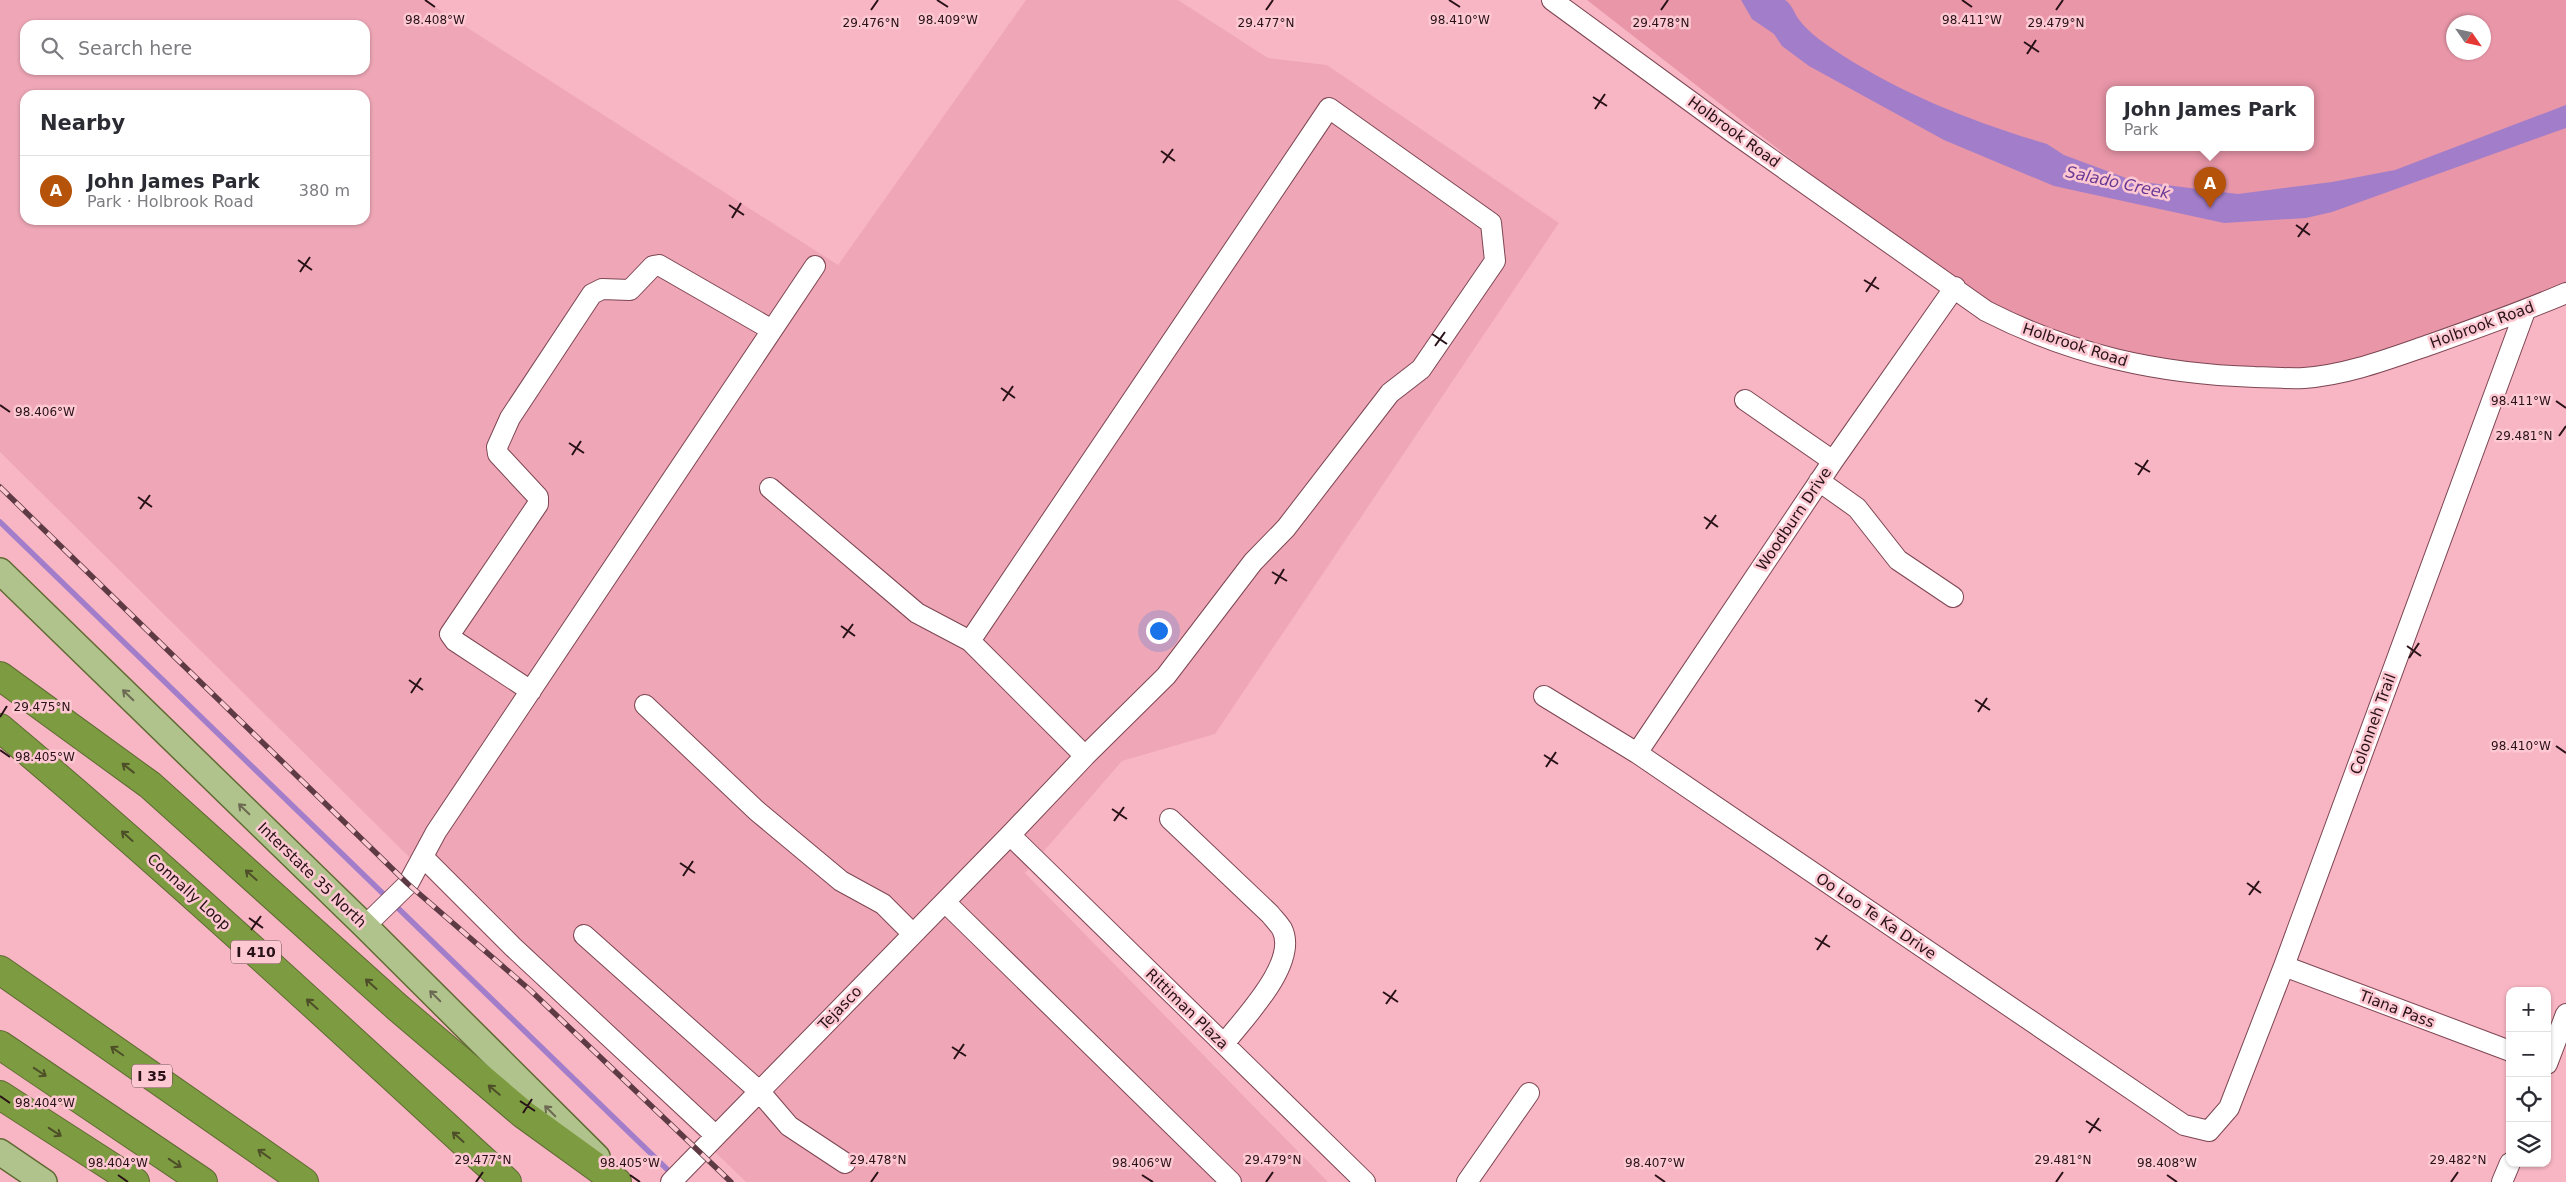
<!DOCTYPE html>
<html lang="en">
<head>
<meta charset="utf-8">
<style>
  body { margin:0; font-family:"DejaVu Sans",sans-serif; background:#f2f2f3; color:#2b2b33 }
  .controls { position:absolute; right:15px; bottom:15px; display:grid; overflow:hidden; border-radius:10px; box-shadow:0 1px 4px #0004 }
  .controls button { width:45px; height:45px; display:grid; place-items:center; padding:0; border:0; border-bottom:1px solid #e1e1e2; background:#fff; color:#2b2b33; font:25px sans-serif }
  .compass { position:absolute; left:2446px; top:15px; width:45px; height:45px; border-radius:50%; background:#fff; box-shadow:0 1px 4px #0004; rotate:124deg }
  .you { position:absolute; left:1158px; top:630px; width:18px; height:18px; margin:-12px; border:4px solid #fff; border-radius:50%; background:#1a73e8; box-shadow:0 0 0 8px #1a73e833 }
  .badge { display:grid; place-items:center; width:32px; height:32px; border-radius:50%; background:#b45309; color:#fff; font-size:16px; font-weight:700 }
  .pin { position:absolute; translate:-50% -41px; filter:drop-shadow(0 1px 2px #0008) }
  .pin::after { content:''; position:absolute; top:26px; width:18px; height:15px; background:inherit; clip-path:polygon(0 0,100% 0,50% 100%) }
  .popup { position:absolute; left:2106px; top:86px; width:208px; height:65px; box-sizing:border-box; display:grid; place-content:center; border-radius:10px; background:#fff; filter:drop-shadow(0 1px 4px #0005); font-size:16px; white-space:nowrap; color:#7c7c81 }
  .popup b { font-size:19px; color:#2b2b33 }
  .popup::after { content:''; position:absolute; left:50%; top:100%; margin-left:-10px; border:10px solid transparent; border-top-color:#fff }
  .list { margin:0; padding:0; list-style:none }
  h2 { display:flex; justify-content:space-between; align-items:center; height:65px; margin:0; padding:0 20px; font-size:21px }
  h2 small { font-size:16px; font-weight:400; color:#7c7c81 }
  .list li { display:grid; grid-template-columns:32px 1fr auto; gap:15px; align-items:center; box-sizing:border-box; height:70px; padding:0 20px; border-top:1px solid #e1e1e2 }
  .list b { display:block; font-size:19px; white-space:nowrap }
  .list p { margin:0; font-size:16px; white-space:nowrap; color:#7c7c81 }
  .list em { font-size:16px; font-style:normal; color:#7c7c81 }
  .icon { flex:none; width:28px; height:28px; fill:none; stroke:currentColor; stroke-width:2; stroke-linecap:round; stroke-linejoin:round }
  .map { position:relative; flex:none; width:2566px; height:1182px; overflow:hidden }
  .search { position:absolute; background:#fff; box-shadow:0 1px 4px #0004; left:20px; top:20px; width:350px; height:55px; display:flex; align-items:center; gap:12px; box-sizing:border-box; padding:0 18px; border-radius:15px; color:#7c7c81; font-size:19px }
  .panel { position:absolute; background:#fff; box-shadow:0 1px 4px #0004; left:20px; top:90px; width:350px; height:135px; border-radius:15px }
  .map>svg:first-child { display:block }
  .built { fill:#efa7b7; fill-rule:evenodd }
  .green { fill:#e896a8; fill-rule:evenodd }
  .water { fill:#a27eca }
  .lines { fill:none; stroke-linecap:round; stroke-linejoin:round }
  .stream { stroke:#a27eca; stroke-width:5.5 }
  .minor-casing { stroke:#7d4653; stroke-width:22 }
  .major-casing { stroke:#5f6b32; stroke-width:28 }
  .highway-casing { stroke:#5f6b32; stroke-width:30 }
  .minor { stroke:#fff; stroke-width:20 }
  .major { stroke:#b1c38c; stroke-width:25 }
  .highway { stroke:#7d9b40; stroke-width:28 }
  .rail-casing { stroke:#5e3b44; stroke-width:5.5 }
  .rail { stroke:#fdc8d2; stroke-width:4; stroke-dasharray:11; stroke-linecap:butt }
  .oneway { stroke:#6c6a52 }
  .oneway2 { stroke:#4e4f29 }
  .ticks { fill:none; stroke:#281117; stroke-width:2 }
  .labels { text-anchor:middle; stroke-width:5; stroke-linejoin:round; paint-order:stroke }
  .shield { fill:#fdc8d2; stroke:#68484f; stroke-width:1 }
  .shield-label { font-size:14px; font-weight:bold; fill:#281117 }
  .street-label { font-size:15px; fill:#281117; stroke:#fdc8d2 }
  .water-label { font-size:16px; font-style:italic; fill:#693a95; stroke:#fdc8d2 }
  .ticks-label { font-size:12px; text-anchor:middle; fill:#281117; stroke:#fdc8d2; stroke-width:5; stroke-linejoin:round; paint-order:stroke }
</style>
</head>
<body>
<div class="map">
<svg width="2566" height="1182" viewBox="0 0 2566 1182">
  <rect width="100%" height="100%" fill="#f8b6c4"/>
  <path class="built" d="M 0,0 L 424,0 L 838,265 L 1026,0 L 1178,0 L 1268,58 L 1327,65 L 1559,223 L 1215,734 L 1122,761 L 1025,873 L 1328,1182 L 746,1182 L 403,851 L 0,452 ZM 25,25 L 365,25 L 365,70 L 25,70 ZM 25,95 L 365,95 L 365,220 L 25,220 Z"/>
  <path class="green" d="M 1587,0 L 2566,0 L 2566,292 L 2334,373 L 2187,373 L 2072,347 L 1955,287 ZM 2454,22 L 2484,22 L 2484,52 L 2454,52 ZM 2110,89 L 2310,89 L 2310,147 L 2110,147 Z"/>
  <path class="water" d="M 1741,0 L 1785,0 C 1793,5 1794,14 1800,21 C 1811,35 1827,45 1842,55 C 1904,95 1976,123 2047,144 L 2064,155 L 2134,181 L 2238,194 L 2332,182 L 2395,170 L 2566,105 L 2566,128 L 2332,212 L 2306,218 L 2224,223 L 2054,186 L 1944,140 L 1809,66 L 1782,46 L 1774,34 L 1752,19 Z"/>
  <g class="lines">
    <path class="stream" d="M 0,522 L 673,1175"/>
    <g class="minor-casing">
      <path id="minor" d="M 1552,0 L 1731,131 L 1986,311 C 2072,355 2159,374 2255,377 C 2271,377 2288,379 2304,378 C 2348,375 2391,358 2432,344 C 2477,328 2522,312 2566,293
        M 1745,400 L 1833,461
        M 1819,481 L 1857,508 L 1898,560 L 1953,597
        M 770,488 L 917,613 L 970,641
        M 531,691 L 455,641 L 450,634 L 538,504 L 538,497 L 498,454 L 497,447 L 510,418 L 592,294 L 602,289 L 630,290 L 653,266 L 659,265 L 772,330
        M 1544,696 L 1637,753 L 2184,1125 L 2209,1131 L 2229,1108 L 2284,966 L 2525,311
        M 645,705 L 757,811 L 841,881 L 883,904 L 913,934
        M 1637,753 L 1833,461 L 1955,287
        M 1170,819 L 1270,914 C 1274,919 1279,924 1282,929 C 1299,963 1243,1019 1224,1044
        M 1010,835 L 1365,1182
        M 423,857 L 513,947 L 716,1136
        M 945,902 L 1231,1182
        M 365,926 L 408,884 L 436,832 L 815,266
        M 584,935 L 759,1091 L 789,1126 L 845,1163
        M 2284,966 L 2510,1051
        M 2547,1064 L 2566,1014
        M 671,1182 L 1010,835 L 1085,756 L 970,641 L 1329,108 L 1491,223 L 1495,261 L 1421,369 L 1390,393 L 1286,528 L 1253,562 L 1166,676 L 1085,756
        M 1467,1182 L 1529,1093
        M 2502,1182 L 2510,1163"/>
    </g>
    <g class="major-casing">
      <path id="major" d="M 0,571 L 365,926 L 597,1157
        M 0,1152 L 44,1182"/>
    </g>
    <g class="highway-casing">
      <path id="highway" d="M 0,676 L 150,785 L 397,1007 L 523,1114 L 617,1182
        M 0,728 C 174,874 340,1029 507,1182
        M 0,970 L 304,1182
        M 0,1045 L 203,1182
        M 0,1095 L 135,1182"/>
    </g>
    <use href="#minor" class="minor"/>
    <use href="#major" class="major"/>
    <use href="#highway" class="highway"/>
    <g class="rail-casing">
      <path id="rail" d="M 0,487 L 408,884 L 530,990 L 731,1182"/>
    </g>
    <use href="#rail" class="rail"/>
  </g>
  <defs><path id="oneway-shaft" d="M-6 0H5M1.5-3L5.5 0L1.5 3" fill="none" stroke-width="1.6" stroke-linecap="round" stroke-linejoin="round" transform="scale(1.25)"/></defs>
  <g class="oneway">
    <use href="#oneway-shaft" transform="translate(128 695) rotate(-136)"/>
    <use href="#oneway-shaft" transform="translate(244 809) rotate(-136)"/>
    <use href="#oneway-shaft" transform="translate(435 996) rotate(-135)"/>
    <use href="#oneway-shaft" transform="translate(550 1111) rotate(-135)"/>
  </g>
  <g class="oneway2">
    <use href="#oneway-shaft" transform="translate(128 768) rotate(-142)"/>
    <use href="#oneway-shaft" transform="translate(127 836) rotate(-138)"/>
    <use href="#oneway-shaft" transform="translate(251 875) rotate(-138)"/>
    <use href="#oneway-shaft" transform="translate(371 984) rotate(-138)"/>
    <use href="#oneway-shaft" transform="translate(312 1004) rotate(-138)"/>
    <use href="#oneway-shaft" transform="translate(117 1051) rotate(-145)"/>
    <use href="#oneway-shaft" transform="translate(40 1072) rotate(34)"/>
    <use href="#oneway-shaft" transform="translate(494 1090) rotate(-140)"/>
    <use href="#oneway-shaft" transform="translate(55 1132) rotate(33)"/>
    <use href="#oneway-shaft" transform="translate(458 1137) rotate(-138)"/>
    <use href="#oneway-shaft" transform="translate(264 1154) rotate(-145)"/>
    <use href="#oneway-shaft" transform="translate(175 1163) rotate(34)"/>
  </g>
  <path class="ticks" d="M 425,0 L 435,7M 937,0 L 948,7M 1449,0 L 1460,7M 1962,0 L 1972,7M 871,10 L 878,0M 1266,10 L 1273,0M 1661,10 L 1668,0M 2056,10 L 2063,0M 2024,42 L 2039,52M 2027,54 L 2036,40M 1593,97 L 1607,106M 1595,109 L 1605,94M 1161,151 L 1175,161M 1163,163 L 1173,149M 729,205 L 744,215M 732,218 L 741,203M 2296,225 L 2310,235M 2298,237 L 2308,223M 298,260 L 312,270M 300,272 L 310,257M 1864,280 L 1879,289M 1866,292 L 1876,277M 1432,334 L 1447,344M 1435,346 L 1445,332M 1001,388 L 1015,398M 1003,401 L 1013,386M 2556,401 L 2566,408M 0,405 L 10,412M 2559,436 L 2566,426M 569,443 L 584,453M 572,455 L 581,441M 2135,463 L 2150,472M 2138,475 L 2148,460M 138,497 L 152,507M 140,509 L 150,495M 1704,517 L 1718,527M 1706,529 L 1716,515M 1272,572 L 1287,581M 1275,584 L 1284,569M 841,626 L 855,636M 843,638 L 853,624M 2407,646 L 2421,656M 2409,658 L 2419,643M 409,680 L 423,690M 411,693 L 421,678M 1975,700 L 1990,710M 1978,712 L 1987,698M 0,717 L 7,706M 2556,746 L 2566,753M 0,750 L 10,757M 1544,755 L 1558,764M 1546,767 L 1556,752M 1112,809 L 1127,819M 1114,821 L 1124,807M 680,863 L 695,873M 683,876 L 693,861M 2247,883 L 2261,893M 2249,895 L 2259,881M 249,918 L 263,928M 251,930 L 261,916M 1815,938 L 1830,947M 1817,950 L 1827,935M 1383,992 L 1398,1002M 1386,1004 L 1396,990M 952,1047 L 966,1056M 954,1059 L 964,1044M 0,1096 L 10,1103M 520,1101 L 535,1111M 523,1113 L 532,1099M 2086,1121 L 2101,1131M 2089,1133 L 2099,1118M 118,1175 L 128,1182M 630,1175 L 640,1182M 1142,1175 L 1153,1182M 1655,1175 L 1665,1182M 2167,1175 L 2177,1182M 476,1182 L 483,1172M 871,1182 L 878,1172M 1266,1182 L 1273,1172M 2056,1182 L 2063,1172M 2451,1182 L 2458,1172"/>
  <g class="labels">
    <g class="shield">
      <rect x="231" y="940.5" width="50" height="23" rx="4"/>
      <rect x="132" y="1064.5" width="40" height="23" rx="4"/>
    </g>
    <g class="shield-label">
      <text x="256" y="957">I 410</text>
      <text x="152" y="1081">I 35</text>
    </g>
    <g class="street-label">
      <text transform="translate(1734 132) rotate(36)" y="5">Holbrook Road</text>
      <text transform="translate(2482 325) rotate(-20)" y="5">Holbrook Road</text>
      <text transform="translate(2075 345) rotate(18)" y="5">Holbrook Road</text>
      <text transform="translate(1794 519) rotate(-56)" y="5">Woodburn Drive</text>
      <text transform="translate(2373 724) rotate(-70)" y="5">Colonneh Trail</text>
      <text transform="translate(312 875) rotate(44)" y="5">Interstate 35 North</text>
      <text transform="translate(189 892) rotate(42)" y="5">Connally Loop</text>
      <text transform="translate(1876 916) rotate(34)" y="5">Oo Loo Te Ka Drive</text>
      <text transform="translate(840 1008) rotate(-46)" y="5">Tejasco</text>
      <text transform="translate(1187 1009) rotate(44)" y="5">Rittiman Plaza</text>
      <text transform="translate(2397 1009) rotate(21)" y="5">Tiana Pass</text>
    </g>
    <g class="water-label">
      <text transform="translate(2118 182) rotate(12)" y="6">Salado Creek</text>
    </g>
  </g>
  <g class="ticks-label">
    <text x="435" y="24">98.408°W</text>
    <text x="948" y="24">98.409°W</text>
    <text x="1460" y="24">98.410°W</text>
    <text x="1972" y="24">98.411°W</text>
    <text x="871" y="27">29.476°N</text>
    <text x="1266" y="27">29.477°N</text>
    <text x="1661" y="27">29.478°N</text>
    <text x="2056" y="27">29.479°N</text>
    <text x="2521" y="405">98.411°W</text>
    <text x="45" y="416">98.406°W</text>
    <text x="2524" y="440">29.481°N</text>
    <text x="42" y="711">29.475°N</text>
    <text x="2521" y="750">98.410°W</text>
    <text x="45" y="761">98.405°W</text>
    <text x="45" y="1107">98.404°W</text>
    <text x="483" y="1164">29.477°N</text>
    <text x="878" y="1164">29.478°N</text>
    <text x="1273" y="1164">29.479°N</text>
    <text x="2063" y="1164">29.481°N</text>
    <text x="2458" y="1164">29.482°N</text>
    <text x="118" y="1167">98.404°W</text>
    <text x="630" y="1167">98.405°W</text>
    <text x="1142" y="1167">98.406°W</text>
    <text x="1655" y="1167">98.407°W</text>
    <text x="2167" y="1167">98.408°W</text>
  </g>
</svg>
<div class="controls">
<button>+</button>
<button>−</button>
<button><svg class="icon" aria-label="locate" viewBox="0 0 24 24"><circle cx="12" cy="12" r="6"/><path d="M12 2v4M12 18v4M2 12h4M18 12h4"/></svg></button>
<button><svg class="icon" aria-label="layers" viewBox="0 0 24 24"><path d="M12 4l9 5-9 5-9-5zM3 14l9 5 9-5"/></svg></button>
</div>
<svg class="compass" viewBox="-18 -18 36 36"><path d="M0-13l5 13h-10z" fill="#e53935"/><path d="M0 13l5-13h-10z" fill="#7c7c81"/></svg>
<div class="you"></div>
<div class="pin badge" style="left:2210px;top:208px">A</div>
<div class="popup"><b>John James Park</b>Park</div>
<div class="search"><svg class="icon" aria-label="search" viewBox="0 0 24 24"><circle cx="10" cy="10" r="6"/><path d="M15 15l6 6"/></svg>Search here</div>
<section class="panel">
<h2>Nearby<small></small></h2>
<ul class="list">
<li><span class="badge">A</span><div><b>John James Park</b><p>Park · Holbrook Road</p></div><em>380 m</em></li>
</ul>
</section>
</div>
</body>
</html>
